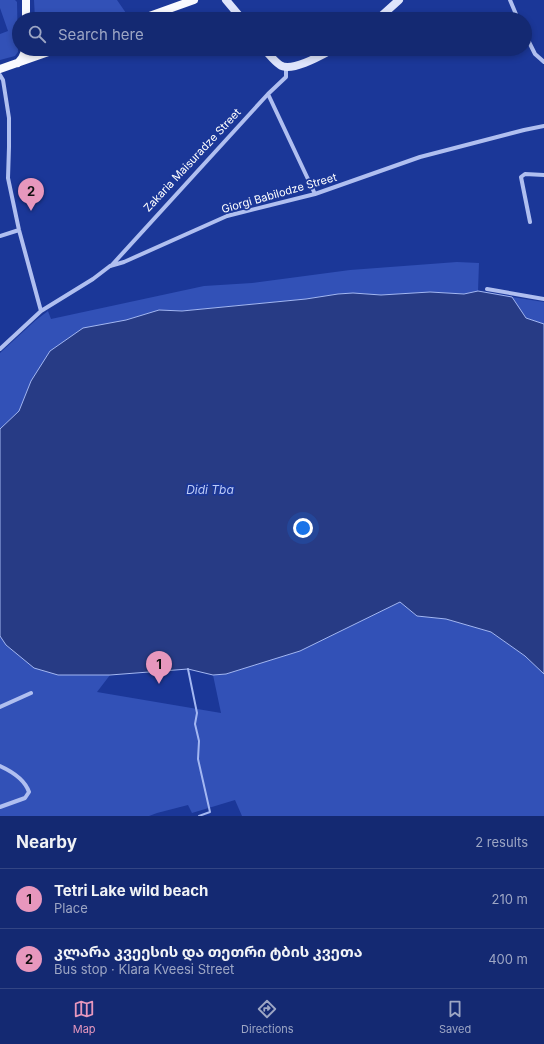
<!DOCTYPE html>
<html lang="en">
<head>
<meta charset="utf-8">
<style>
  body { margin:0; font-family:Inter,"Noto Sans Georgian",sans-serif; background:#1d3177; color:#f1f3f6 }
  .you { position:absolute; left:303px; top:528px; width:14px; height:14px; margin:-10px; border:3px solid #fff; border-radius:50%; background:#1a73e8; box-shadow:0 0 0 6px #1a73e833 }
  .badge { display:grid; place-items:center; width:26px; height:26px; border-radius:50%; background:#e797bd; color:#111; font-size:13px; font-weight:700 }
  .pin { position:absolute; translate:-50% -33px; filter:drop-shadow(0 1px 2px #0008) }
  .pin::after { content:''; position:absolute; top:21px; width:14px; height:12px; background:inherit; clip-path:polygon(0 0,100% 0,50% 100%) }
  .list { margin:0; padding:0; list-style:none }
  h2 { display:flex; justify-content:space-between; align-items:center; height:52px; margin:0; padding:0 16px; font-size:17px }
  h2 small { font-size:13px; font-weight:400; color:#9da6c4 }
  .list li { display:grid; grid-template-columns:26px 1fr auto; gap:12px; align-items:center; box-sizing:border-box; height:60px; padding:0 16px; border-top:1px solid #334584 }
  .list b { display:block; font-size:15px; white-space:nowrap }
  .list p { margin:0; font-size:13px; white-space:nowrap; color:#9da6c4 }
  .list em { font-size:13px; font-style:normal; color:#9da6c4 }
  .icon { flex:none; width:22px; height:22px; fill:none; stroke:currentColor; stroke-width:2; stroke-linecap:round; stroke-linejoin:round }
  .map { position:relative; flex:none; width:544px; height:816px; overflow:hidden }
  .search { position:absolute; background:#142972; box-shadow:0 2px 6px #0003; left:12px; right:12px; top:12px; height:44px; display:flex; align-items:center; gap:10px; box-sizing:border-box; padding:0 14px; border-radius:22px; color:#9da6c4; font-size:15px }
  .sheet { height:172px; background:#142972 }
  nav { display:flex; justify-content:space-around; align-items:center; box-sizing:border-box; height:56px; border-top:1px solid #334584; background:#142972; font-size:11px; color:#9da6c4 }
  nav a { display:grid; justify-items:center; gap:2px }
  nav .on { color:#e797bd }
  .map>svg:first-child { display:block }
  .green { fill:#3251b7 }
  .water { fill:#273b85; stroke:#a3b7f2 }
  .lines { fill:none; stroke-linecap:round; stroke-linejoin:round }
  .stream { stroke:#a3b7f2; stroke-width:2 }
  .street { stroke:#b0bff0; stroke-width:4 }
  .secondary { stroke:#dee4fb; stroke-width:8 }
  .primary { stroke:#f9faff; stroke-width:8 }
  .labels { text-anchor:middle; stroke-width:3.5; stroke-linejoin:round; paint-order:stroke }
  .street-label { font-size:11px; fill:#fff; stroke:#1b3798 }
  .water-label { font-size:12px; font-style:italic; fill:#bdcbf7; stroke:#1b3798 }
</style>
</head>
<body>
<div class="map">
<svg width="544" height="816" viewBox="0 0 544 816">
  <rect width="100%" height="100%" fill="#1b3798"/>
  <path class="green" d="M 0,0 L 15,0 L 17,2 L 18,52 L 15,56 L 0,60 L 0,34 L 8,31 L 0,8 Z
    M 34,0 L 117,0 L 126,13 L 110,19 L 35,19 Z
    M 457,262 L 479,263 L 478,291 L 464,294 L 430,292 L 381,295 L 353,293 L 338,294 L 306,299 L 182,311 L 159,310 L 126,320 L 31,381 L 19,411 L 0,429 L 0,353 L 36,320 L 48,311 L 51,319 L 204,286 L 252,283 L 350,270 Z
    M 512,297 L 544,302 L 544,324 L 526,318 Z
    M 400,602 L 417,616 L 446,619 L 491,632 L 525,656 L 544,674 L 544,816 L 242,816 L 235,800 L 192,813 L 188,805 L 157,813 L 149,816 L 0,816 L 0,636 L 6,645 L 58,675 L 110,675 L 97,692 L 221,713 L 213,675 L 226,674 L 300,651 Z"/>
  <path class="water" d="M 478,291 L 512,297 L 526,318 L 544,324 L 544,674 L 525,656 L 491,632 L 446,619 L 417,616 L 400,602 L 300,651 L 226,674 L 213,675 L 188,669 L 110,675 L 58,675 L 34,668 L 6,645 L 0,636 L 0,429 L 19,411 L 31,381 L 50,351 L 83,328 L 126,320 L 159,310 L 182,311 L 306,299 L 338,294 L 353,293 L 381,295 L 430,292 L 464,294 Z"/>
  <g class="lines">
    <path class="stream" d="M 188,669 L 197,713 L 195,724 L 199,741 L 198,759 L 210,812 L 199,816"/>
    <path class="street" d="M 510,0 L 518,19
      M 525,34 L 535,54 L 544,62
      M 0,75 L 3,80 L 9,118 L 9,147 L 8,178 L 19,230 L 41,311
      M 268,94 L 315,194
      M 530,222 L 521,177 L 525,174 L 544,175
      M 0,236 L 19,230
      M 111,266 L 268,94 L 286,77 L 286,67
      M 487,289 L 544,299
      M 0,349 L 41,311 L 93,279 L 110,266 L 124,262 L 227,216 L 315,194 L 420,157 L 524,130 L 544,126
      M 0,707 L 31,693
      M 0,766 C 11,771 25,780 29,792 L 25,798 L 0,807"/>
    <path class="secondary" d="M 226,0 L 242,19
      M 378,19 L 399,0
      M 264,49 C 269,54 274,61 280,65 C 291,73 322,55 333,49"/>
    <path class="primary" d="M 26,0 L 26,19
      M 141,19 L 194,0
      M 18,63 L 22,58 L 26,49
      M 0,69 L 57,49"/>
  </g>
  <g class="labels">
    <g class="street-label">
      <text transform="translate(192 160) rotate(-47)" y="4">Zakaria Maisuradze Street</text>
      <text transform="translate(279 193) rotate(-16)" y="4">Giorgi Babilodze Street</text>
    </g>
    <g class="water-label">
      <text x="210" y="494">Didi Tba</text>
    </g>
  </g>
</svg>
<div class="you"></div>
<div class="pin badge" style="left:159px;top:684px">1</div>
<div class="pin badge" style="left:31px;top:211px">2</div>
<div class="search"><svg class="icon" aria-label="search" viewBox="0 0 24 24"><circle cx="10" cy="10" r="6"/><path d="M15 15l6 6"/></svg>Search here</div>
</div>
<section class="sheet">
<h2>Nearby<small>2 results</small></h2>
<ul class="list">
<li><span class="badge">1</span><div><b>Tetri Lake wild beach</b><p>Place</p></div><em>210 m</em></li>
<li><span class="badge">2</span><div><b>კლარა კვეესის და თეთრი ტბის კვეთა</b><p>Bus stop · Klara Kveesi Street</p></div><em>400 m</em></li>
</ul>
</section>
<nav>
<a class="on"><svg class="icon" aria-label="map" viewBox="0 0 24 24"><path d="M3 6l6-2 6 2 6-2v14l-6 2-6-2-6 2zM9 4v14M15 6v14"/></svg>Map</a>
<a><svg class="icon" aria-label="directions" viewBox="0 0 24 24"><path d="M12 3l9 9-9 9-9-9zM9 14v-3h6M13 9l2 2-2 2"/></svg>Directions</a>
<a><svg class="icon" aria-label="saved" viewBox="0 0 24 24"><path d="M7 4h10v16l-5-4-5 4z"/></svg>Saved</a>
</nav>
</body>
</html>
